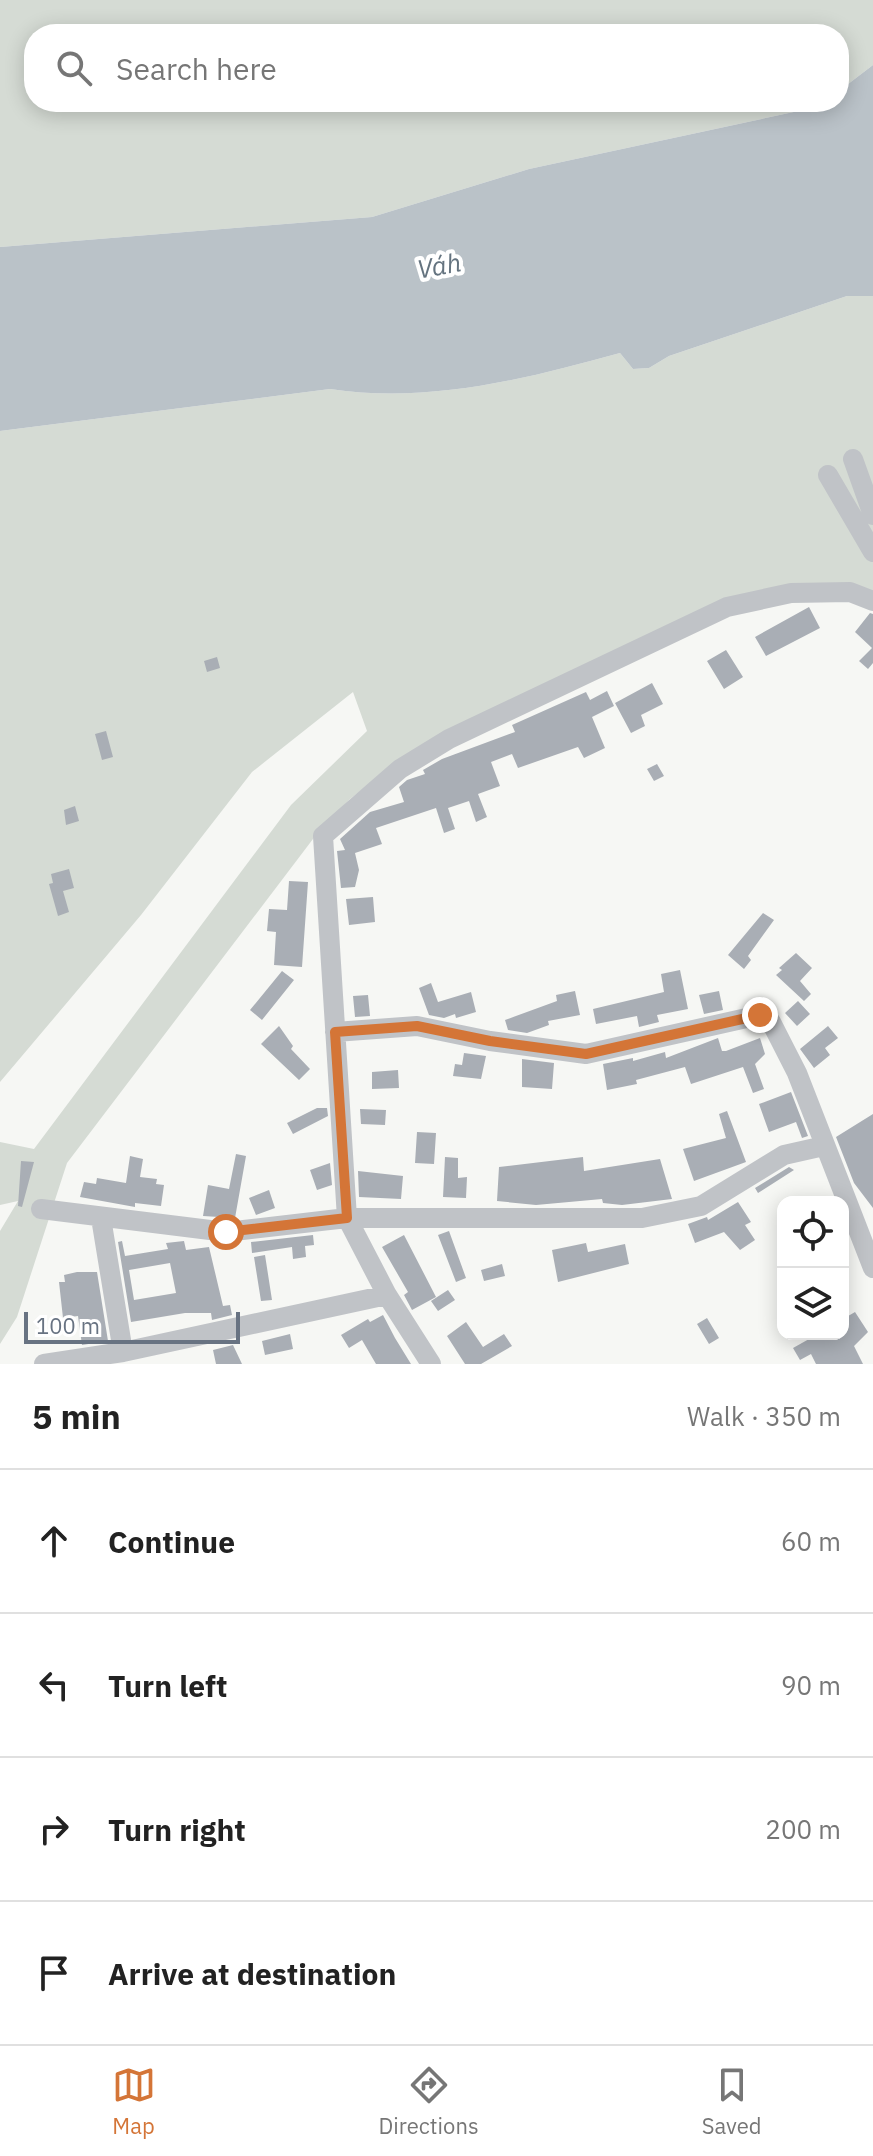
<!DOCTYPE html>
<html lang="en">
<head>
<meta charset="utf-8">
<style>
  body { margin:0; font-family:"IBM Plex Sans",sans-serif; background:#f6f6f6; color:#222 }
  .controls { position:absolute; right:24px; bottom:24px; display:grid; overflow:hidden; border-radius:16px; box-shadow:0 4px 20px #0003 }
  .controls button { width:72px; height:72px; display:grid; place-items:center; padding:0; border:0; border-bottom:2px solid #e0e0e0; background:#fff; color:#222; font:40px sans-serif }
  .scale { position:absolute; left:24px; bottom:20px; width:216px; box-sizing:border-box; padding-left:8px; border:4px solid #687382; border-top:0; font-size:22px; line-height:28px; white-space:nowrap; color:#687382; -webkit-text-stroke:6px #fff; paint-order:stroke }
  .stop { position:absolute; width:24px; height:24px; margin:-18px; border:6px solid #d47537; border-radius:50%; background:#fff }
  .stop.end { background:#d47537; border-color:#fff; box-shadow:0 2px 8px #0008 }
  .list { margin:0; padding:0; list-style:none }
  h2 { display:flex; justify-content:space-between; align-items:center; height:104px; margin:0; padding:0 32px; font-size:34px }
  h2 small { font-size:26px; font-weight:400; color:#767676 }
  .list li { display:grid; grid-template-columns:52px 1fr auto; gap:24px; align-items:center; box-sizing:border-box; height:144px; padding:0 32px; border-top:2px solid #e0e0e0 }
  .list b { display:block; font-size:30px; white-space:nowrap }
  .list em { font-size:26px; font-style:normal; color:#767676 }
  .icon { flex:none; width:44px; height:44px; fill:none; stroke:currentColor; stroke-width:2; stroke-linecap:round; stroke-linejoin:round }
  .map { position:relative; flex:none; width:873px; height:1364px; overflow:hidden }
  .search { position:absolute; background:#fff; box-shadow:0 4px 20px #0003; left:24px; right:24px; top:24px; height:88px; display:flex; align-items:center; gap:20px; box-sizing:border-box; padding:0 28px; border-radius:32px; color:#767676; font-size:30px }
  .sheet { height:680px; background:#fff }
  nav { display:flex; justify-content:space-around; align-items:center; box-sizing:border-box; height:112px; border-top:2px solid #e0e0e0; background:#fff; font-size:22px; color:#767676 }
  nav a { display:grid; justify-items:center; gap:4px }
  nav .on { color:#d47537 }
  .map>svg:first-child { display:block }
  .green { fill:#d5dbd4 }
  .water { fill:#bac2c8 }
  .building { fill:#a9aeb5; fill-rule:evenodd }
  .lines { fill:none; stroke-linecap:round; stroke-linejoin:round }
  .minor { stroke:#c0c3c7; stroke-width:20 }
  .route { stroke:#d47537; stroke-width:10 }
  .labels { text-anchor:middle; stroke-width:8; stroke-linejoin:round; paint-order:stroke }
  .water-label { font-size:26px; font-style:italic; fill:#64737f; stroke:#fff }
</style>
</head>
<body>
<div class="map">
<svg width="873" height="1364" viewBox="0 0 873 1364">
  <rect width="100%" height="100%" fill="#f6f7f4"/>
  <path class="green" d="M 0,0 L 873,0 L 873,65 L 839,91 L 839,34 L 34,34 L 34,102 L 824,102 L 817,107 L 529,169 L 372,217 L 0,247 Z
    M 847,296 L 873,296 L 873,593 L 790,588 L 397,762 L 350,799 L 316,835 L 67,1163 L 17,1317 L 0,1344 L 0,1231 L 18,1201 L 0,1205 L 0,1142 L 34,1149 L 291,805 L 367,731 L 353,692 L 252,772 L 141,915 L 0,1082 L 0,431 L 330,389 C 428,404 526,379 620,353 L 633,369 L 649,368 L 669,356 Z"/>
  <path class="water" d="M 873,65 L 873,296 L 847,296 L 669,356 L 649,368 L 633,369 L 620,353 C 526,379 428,404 330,389 L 0,431 L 0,247 L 372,217 L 529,169 L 817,107 L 824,102 L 839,102 L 839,91 Z"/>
  <path class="building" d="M 809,607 L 820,628 L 766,656 L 755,637 Z
    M 870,613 L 873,614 L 873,663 L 868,669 L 859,661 L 872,648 L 855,632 Z
    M 726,650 L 743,677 L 724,689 L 707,661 Z
    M 217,657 L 220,668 L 207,672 L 204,661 Z
    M 652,683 L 663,704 L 641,715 L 645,726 L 631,733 L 615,703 Z
    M 607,691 L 614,706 L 592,717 L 605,748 L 584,758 L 578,747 L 518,768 L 512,754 L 491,762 L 500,786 L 478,794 L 487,817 L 476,822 L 469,801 L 448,808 L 455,829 L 444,833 L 436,808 L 376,828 L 382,844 L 355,853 L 359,870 L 355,887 L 341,888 L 337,851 L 345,850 L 340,839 L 370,812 L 404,802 L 399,787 L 407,780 L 425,774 L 423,770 L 442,759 L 515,732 L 512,725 L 586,692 L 590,700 Z
    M 106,731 L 113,757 L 102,760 L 95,734 Z
    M 657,764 L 664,776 L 654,781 L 647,769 Z
    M 75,806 L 79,821 L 66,825 L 64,810 Z
    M 69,869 L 74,888 L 63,891 L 69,912 L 58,916 L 49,884 L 53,883 L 51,874 Z
    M 289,881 L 308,882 L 302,967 L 274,965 L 276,932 L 267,931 L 269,909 L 287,910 Z
    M 373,897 L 375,922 L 349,925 L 346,899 Z
    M 763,913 L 774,920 L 748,956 L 751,960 L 744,969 L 728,955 Z
    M 796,953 L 812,968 L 800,981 L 811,994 L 804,1001 L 776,975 L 782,970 L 779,968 Z
    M 680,970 L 688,1009 L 657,1015 L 659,1022 L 639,1027 L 637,1016 L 596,1024 L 593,1009 L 664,992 L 661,974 Z
    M 282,971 L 294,980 L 262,1020 L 250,1010 Z
    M 431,983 L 438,1002 L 471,992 L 476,1012 L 456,1018 L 455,1014 L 444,1018 L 429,1015 L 419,988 Z
    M 575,991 L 580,1015 L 548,1021 L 549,1025 L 527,1033 L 508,1030 L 505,1020 L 557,1001 L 556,995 Z
    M 719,991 L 723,1010 L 704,1014 L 699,995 Z
    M 368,995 L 370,1016 L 355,1017 L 353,996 Z
    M 798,1001 L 810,1014 L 797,1026 L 785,1013 Z
    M 279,1026 L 293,1046 L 291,1049 L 310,1069 L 299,1080 L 261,1044 Z
    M 828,1026 L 838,1038 L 825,1048 L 830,1055 L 814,1068 L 800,1049 Z
    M 718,1038 L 722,1051 L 726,1051 L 760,1038 L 765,1054 L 755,1064 L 764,1089 L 753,1093 L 743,1067 L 691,1084 L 685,1067 L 636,1080 L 637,1084 L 607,1090 L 603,1064 L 633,1058 L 633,1061 L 665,1052 L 666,1058 Z
    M 464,1053 L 486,1056 L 481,1079 L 453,1076 L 455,1064 L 462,1065 Z
    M 522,1059 L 554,1063 L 552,1089 L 522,1087 Z
    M 398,1070 L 399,1088 L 372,1089 L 372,1072 Z
    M 791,1092 L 808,1136 L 802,1138 L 796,1122 L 769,1132 L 759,1104 Z
    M 317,1108 L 327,1108 L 328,1116 L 293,1134 L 287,1123 Z
    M 360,1109 L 386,1110 L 385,1125 L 361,1124 Z
    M 727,1111 L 746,1162 L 694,1181 L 683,1149 L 726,1138 L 719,1114 Z
    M 873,1114 L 873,1208 L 854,1183 L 836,1137 Z
    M 417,1132 L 436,1133 L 434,1164 L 415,1163 Z
    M 236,1154 L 246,1156 L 235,1218 L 203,1216 L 208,1185 L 229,1189 Z
    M 130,1156 L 143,1159 L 140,1177 L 157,1179 L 156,1184 L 164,1185 L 161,1206 L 135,1203 L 135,1207 L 80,1197 L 84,1182 L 96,1184 L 97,1178 L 126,1183 Z
    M 445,1157 L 458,1158 L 458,1178 L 467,1177 L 466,1198 L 443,1197 Z
    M 583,1157 L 584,1171 L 660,1159 L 672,1199 L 622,1205 L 603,1203 L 602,1199 L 536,1205 L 497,1201 L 499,1167 Z
    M 21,1161 L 34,1162 L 22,1207 L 18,1206 Z
    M 330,1163 L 332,1185 L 317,1190 L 310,1170 Z
    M 789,1167 L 794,1170 L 758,1193 L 755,1188 Z
    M 358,1171 L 403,1176 L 401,1199 L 359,1197 Z
    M 269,1190 L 275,1208 L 256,1215 L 249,1198 Z
    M 738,1202 L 751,1222 L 745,1225 L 755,1240 L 740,1250 L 724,1232 L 695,1243 L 688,1224 L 707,1217 L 708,1220 Z
    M 449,1231 L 466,1278 L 456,1282 L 438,1235 Z
    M 313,1235 L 314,1245 L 305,1246 L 306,1257 L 293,1259 L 292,1247 L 252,1253 L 251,1242 Z
    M 404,1235 L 436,1297 L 412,1310 L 404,1295 L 408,1292 L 382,1247 Z
    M 122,1241 L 125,1256 L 168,1249 L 166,1243 L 184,1241 L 186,1250 L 209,1247 L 223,1306 L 230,1305 L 232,1315 L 212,1320 L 211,1313 L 185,1313 L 131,1322 L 118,1242 ZM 170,1263 L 176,1293 L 134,1300 L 129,1270 Z
    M 586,1243 L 588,1252 L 625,1244 L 629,1264 L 558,1282 L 552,1250 Z
    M 265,1255 L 272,1300 L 261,1301 L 254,1257 Z
    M 502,1264 L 505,1276 L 484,1281 L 481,1270 Z
    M 77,1272 L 97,1272 L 108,1341 L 82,1345 L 78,1316 L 63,1318 L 59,1282 L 65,1282 L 64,1275 Z
    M 448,1290 L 455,1300 L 438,1311 L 431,1301 Z
    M 855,1312 L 868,1332 L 854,1346 L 863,1364 L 816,1364 L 811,1354 L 800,1360 L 793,1348 L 818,1334 L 843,1334 L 843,1319 Z
    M 383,1315 L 395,1338 L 411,1364 L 376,1364 L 362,1340 L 349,1348 L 341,1335 L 368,1319 L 370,1322 Z
    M 707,1318 L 719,1338 L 709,1344 L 697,1324 Z
    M 466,1322 L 483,1347 L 504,1334 L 512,1346 L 481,1364 L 465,1364 L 447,1336 Z
    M 290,1334 L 293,1349 L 265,1355 L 262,1341 Z
    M 233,1345 L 242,1364 L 216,1364 L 213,1350 Z"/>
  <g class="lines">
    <path class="minor" d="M 853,459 L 873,515
      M 828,475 L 873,552
      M 335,1032 L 417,1026 L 490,1041 L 586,1054 L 760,1015 L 771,1022 L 797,1073 L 873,1268
      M 41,1209 L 226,1232 L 347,1218 L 642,1218 L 701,1206 L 784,1155 L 824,1146
      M 101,1218 L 123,1352
      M 44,1364 L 123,1352 L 387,1295
      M 431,1364 L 387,1295 L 347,1218 L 323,836 L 400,769 L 449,739 L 727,607 L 791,593 L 850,592 L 873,601"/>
  </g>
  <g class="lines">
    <path class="route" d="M 226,1232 L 347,1218 L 335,1032 L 417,1026 L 490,1041 L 586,1054 L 760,1015"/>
  </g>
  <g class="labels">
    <g class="water-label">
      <text transform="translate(439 266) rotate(-10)" y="9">Váh</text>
    </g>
  </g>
</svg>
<div class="controls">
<button><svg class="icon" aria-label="locate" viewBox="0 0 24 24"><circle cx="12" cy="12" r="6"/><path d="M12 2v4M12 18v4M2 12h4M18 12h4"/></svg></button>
<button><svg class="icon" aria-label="layers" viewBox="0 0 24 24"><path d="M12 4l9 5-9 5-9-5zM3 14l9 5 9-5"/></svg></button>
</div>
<div class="scale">100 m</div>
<div class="stop" style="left:226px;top:1232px"></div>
<div class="stop end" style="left:760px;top:1015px"></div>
<div class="search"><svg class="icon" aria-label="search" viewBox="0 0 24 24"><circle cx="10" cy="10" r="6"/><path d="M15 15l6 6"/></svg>Search here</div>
</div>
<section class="sheet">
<h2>5 min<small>Walk · 350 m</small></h2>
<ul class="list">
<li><svg class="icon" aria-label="ahead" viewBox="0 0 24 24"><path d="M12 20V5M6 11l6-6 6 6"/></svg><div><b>Continue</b></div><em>60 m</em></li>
<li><svg class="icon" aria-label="left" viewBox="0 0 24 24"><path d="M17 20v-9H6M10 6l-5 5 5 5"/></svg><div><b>Turn left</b></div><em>90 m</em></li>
<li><svg class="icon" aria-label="right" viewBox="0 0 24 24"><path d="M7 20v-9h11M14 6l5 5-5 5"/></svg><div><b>Turn right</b></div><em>200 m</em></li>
<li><svg class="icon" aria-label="arrive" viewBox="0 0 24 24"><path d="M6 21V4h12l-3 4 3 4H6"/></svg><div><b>Arrive at destination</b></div></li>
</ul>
</section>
<nav>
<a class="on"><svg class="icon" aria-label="map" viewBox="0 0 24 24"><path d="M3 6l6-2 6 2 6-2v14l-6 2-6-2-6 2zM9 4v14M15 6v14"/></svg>Map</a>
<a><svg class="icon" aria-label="directions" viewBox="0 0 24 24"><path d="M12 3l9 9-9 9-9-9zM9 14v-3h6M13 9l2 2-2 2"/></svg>Directions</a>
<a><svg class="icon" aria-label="saved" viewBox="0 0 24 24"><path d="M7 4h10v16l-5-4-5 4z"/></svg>Saved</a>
</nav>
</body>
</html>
